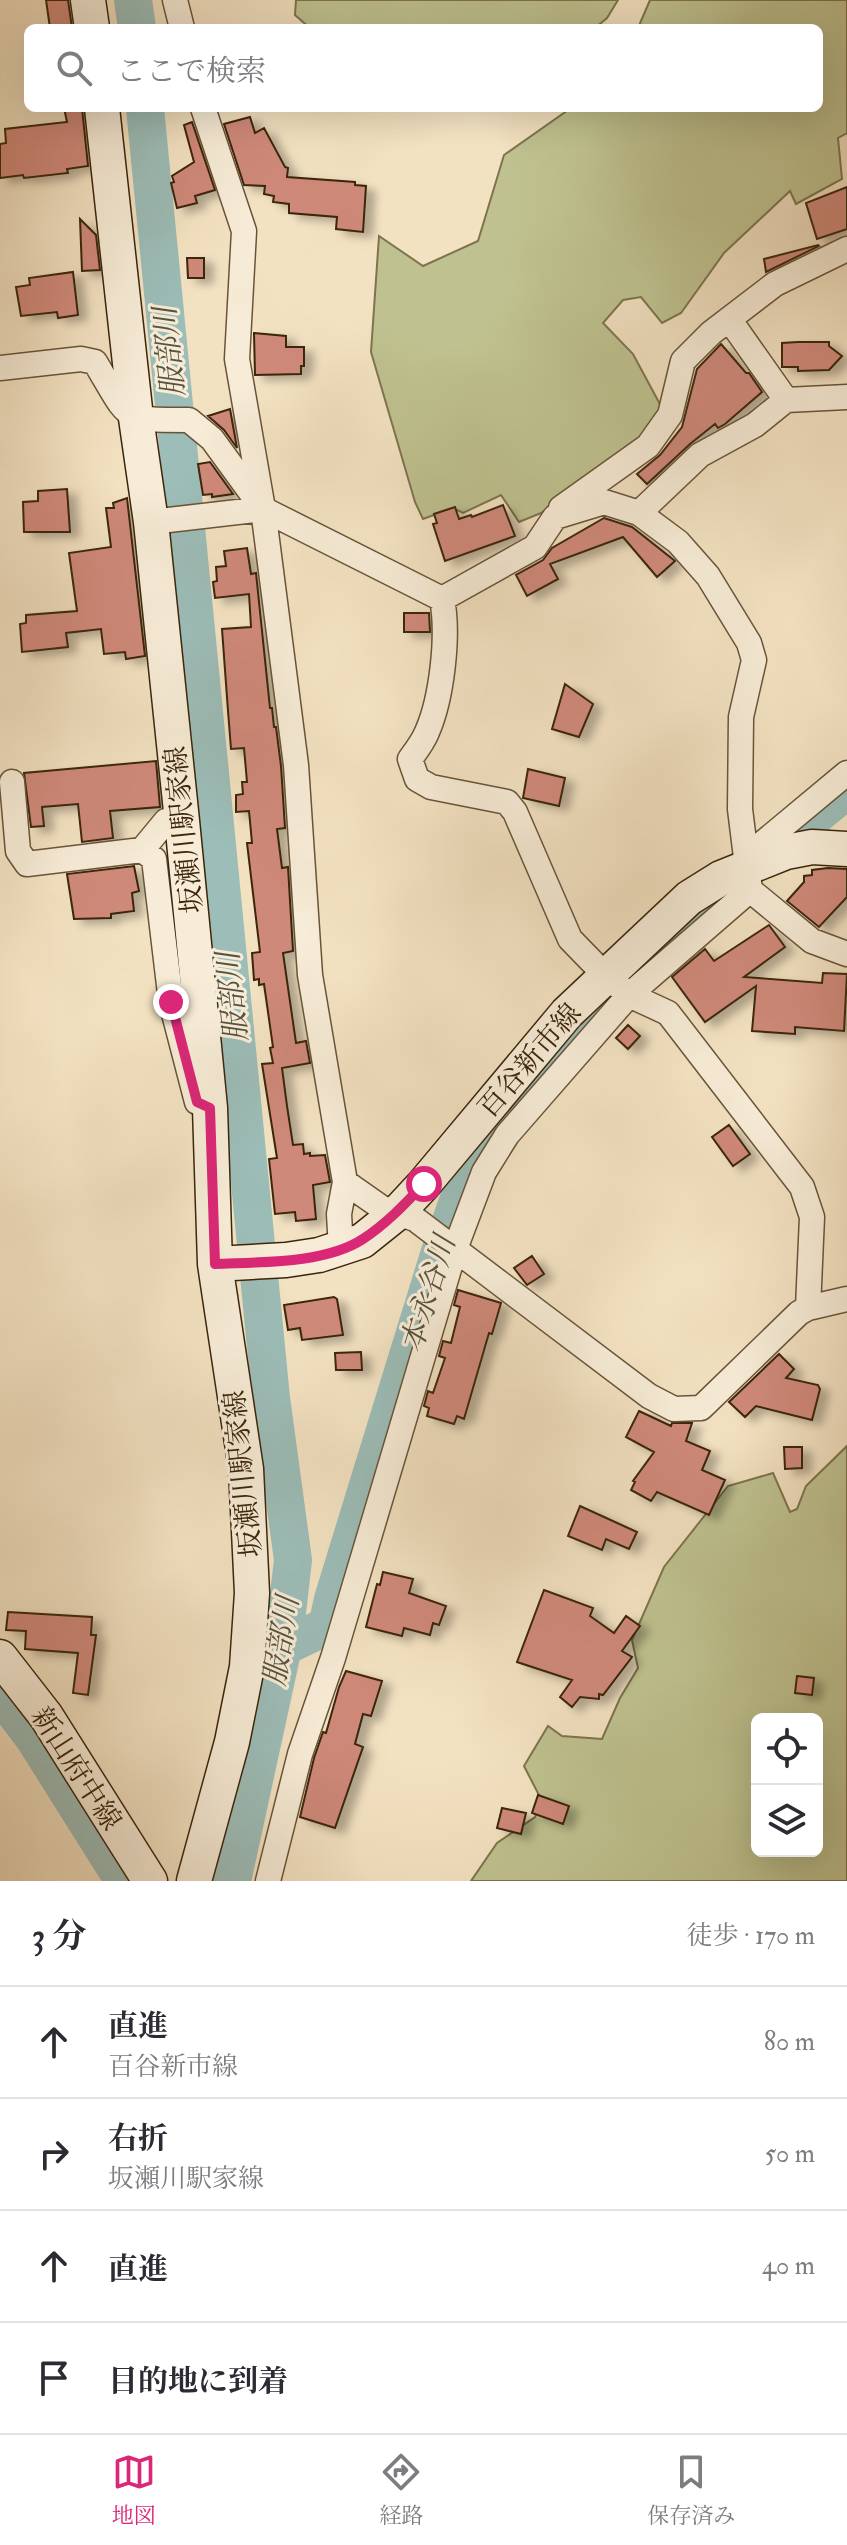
<!DOCTYPE html>
<html lang="ja">
<head>
<meta charset="utf-8">
<style>
  body { margin:0; font-family:"IM FELL Double Pica","Noto Serif JP",serif; background:#f7f7f7; color:#2b2b33 }
  .controls { position:absolute; right:24px; bottom:24px; display:grid; overflow:hidden; border-radius:12px; box-shadow:0 8px 32px #0002 }
  .controls button { width:72px; height:72px; display:grid; place-items:center; padding:0; border:0; border-bottom:2px solid #e1e1e2; background:#fff; color:#2b2b33; font:40px sans-serif }
  .stop { position:absolute; width:24px; height:24px; margin:-18px; border:6px solid #db2777; border-radius:50%; background:#fff }
  .stop.end { background:#db2777; border-color:#fff; box-shadow:0 2px 8px #0008 }
  .list { margin:0; padding:0; list-style:none }
  h2 { display:flex; justify-content:space-between; align-items:center; height:104px; margin:0; padding:0 32px; font-size:34px }
  h2 small { font-size:26px; font-weight:400; color:#7c7c81 }
  .list li { display:grid; grid-template-columns:52px 1fr auto; gap:24px; align-items:center; box-sizing:border-box; height:112px; padding:0 32px; border-top:2px solid #e1e1e2 }
  .list b { display:block; font-size:30px; white-space:nowrap }
  .list p { margin:0; font-size:26px; white-space:nowrap; color:#7c7c81 }
  .list em { font-size:26px; font-style:normal; color:#7c7c81 }
  .icon { flex:none; width:44px; height:44px; fill:none; stroke:currentColor; stroke-width:2; stroke-linecap:round; stroke-linejoin:round }
  .map { position:relative; flex:none; width:847px; height:1881px; overflow:hidden }
  .search { position:absolute; background:#fff; box-shadow:0 8px 32px #0002; left:24px; right:24px; top:24px; height:88px; display:flex; align-items:center; gap:20px; box-sizing:border-box; padding:0 28px; border-radius:12px; color:#7c7c81; font-size:30px }
  .sheet { height:552px; background:#fff }
  nav { display:flex; justify-content:space-around; align-items:center; box-sizing:border-box; height:112px; border-top:2px solid #e1e1e2; background:#fff; font-size:22px; color:#7c7c81 }
  nav a { display:grid; justify-items:center; gap:4px }
  nav .on { color:#db2777 }
  .map>svg:first-child { display:block }
  .green { fill:#bfc290; stroke:#7d744e; stroke-width:2; fill-rule:evenodd }
  .lines { fill:none; stroke-linecap:round; stroke-linejoin:round }
  .river { stroke:#9cbdb8; stroke-width:38 }
  .building { fill:#cf897a; stroke:#3b250b; stroke-width:2; filter:url(#shadow) }
  .minor-casing { stroke:#695439; stroke-width:27 }
  .secondary-casing { stroke:#3b250b; stroke-width:37 }
  .minor { stroke:#f7ecd7; stroke-width:24 }
  .secondary { stroke:#f7ecd7; stroke-width:34 }
  .route { stroke:#db2777; stroke-width:10 }
  .labels { text-anchor:middle; stroke-width:6; stroke-linejoin:round; paint-order:stroke }
  .street-label { font-size:28px; fill:#3b250b; stroke:#f7ecd7 }
  .water-label { font-size:30px; font-style:italic; fill:#58533f; stroke:#f7ecd7 }
</style>
</head>
<body>
<div class="map">
<svg width="847" height="1881" viewBox="0 0 847 1881">
  <defs>
    <filter id="shadow"><feDropShadow dx="9" dy="5" stdDeviation="4" flood-color="#0004"/></filter>
  </defs>
  <rect width="100%" height="100%" fill="#f3e2c2"/>
  <filter id="stains"><feTurbulence type="fractalNoise" baseFrequency=".0025" numOctaves="4"/><feColorMatrix values="0 0 0 0 .2 0 0 0 0 .09 0 0 0 0 .02 0 0 0 .5 -.17"/></filter>
  <radialGradient id="worn" r=".72"><stop offset=".6" stop-color="#630" stop-opacity="0"/><stop offset="1" stop-color="#630" stop-opacity=".3"/></radialGradient>
  <path class="green" d="M 296,0 L 618,0 L 607,18 L 595,28 L 310,28 L 295,15 Z
    M 650,0 L 847,0 L 847,133 L 838,138 L 842,179 L 796,204 L 790,191 L 724,253 L 681,313 L 662,323 L 641,297 L 623,300 L 603,323 L 633,354 L 662,408 L 634,447 L 541,513 L 519,522 L 501,495 L 463,513 L 453,508 L 423,519 L 415,502 L 371,352 L 379,236 L 423,266 L 478,241 L 504,155 L 571,108 L 819,108 L 819,28 L 638,28 Z
    M 847,1446 L 847,1881 L 471,1881 L 497,1843 L 535,1817 L 541,1799 L 524,1766 L 548,1726 L 562,1736 L 602,1739 L 620,1698 L 638,1668 L 632,1640 L 664,1567 L 728,1486 L 773,1473 L 790,1512 L 797,1509 L 806,1486 ZM 757,1719 L 817,1719 L 817,1851 L 757,1851 Z"/>
  <g class="lines">
    <path class="river" d="M 133,0 L 137,28
      M 145,108 L 271,1398 L 293,1560 L 283,1647 L 232,1881
      M 803,826 L 847,790
      M 283,1647 L 327,1626 L 333,1599 L 439,1255 L 462,1190 L 491,1130 L 630,973 L 711,905
      M 0,1693 L 34,1738 L 124,1881"/>
  </g>
  <path class="building" d="M 46,0 L 68,0 L 72,28 L 50,28 Z
    M 64,108 L 82,108 L 88,166 L 67,169 L 68,173 L 24,178 L 23,175 L 0,178 L 0,144 L 6,143 L 5,129 L 67,122 Z
    M 250,117 L 255,133 L 264,128 L 285,167 L 288,168 L 287,177 L 355,182 L 355,185 L 366,186 L 363,232 L 336,229 L 337,217 L 289,213 L 289,204 L 273,202 L 274,196 L 264,194 L 265,186 L 244,185 L 224,124 Z
    M 192,122 L 215,190 L 195,196 L 197,203 L 177,208 L 171,183 L 174,182 L 172,176 L 194,162 L 184,125 Z
    M 847,187 L 847,229 L 817,239 L 806,203 Z
    M 80,219 L 96,235 L 100,270 L 82,271 Z
    M 818,245 L 819,246 L 766,272 L 764,259 Z
    M 187,258 L 204,258 L 204,278 L 188,278 Z
    M 73,272 L 78,315 L 58,318 L 57,312 L 21,316 L 16,287 L 30,285 L 29,278 Z
    M 254,333 L 286,336 L 286,347 L 304,347 L 304,366 L 301,366 L 301,374 L 255,375 Z
    M 798,342 L 829,342 L 829,346 L 842,356 L 829,370 L 798,371 L 798,367 L 782,367 L 782,343 Z
    M 721,344 L 746,373 L 749,373 L 762,392 L 725,424 L 718,428 L 715,424 L 690,444 L 647,484 L 637,474 L 660,455 L 682,427 L 697,369 Z
    M 230,409 L 237,448 L 224,430 L 208,416 Z
    M 210,462 L 233,494 L 212,497 L 212,494 L 203,495 L 198,464 Z
    M 67,489 L 70,532 L 24,532 L 23,502 L 38,501 L 38,491 Z
    M 127,498 L 145,656 L 126,659 L 125,652 L 104,654 L 101,629 L 66,633 L 68,647 L 22,652 L 20,624 L 26,623 L 26,615 L 77,611 L 69,553 L 111,547 L 106,508 L 114,508 L 113,503 Z
    M 503,505 L 515,536 L 445,561 L 433,524 L 437,523 L 434,514 L 455,507 L 459,519 L 471,515 L 472,517 Z
    M 604,518 L 632,527 L 675,561 L 657,577 L 623,537 L 550,564 L 558,579 L 527,596 L 516,575 L 543,560 L 552,548 Z
    M 247,548 L 251,574 L 256,573 L 270,708 L 272,708 L 274,727 L 276,727 L 281,766 L 285,828 L 277,829 L 282,868 L 288,867 L 293,951 L 283,953 L 296,1043 L 306,1041 L 310,1063 L 282,1068 L 287,1106 L 293,1145 L 303,1144 L 304,1154 L 310,1153 L 310,1156 L 325,1155 L 330,1182 L 313,1185 L 316,1219 L 296,1221 L 295,1212 L 275,1214 L 269,1159 L 277,1158 L 262,1064 L 273,1063 L 270,1048 L 273,1047 L 264,984 L 259,985 L 259,979 L 254,980 L 252,953 L 260,952 L 247,843 L 252,843 L 249,811 L 236,812 L 236,795 L 243,794 L 242,782 L 247,782 L 244,748 L 231,749 L 228,711 L 222,629 L 251,627 L 249,594 L 215,598 L 213,582 L 217,581 L 216,567 L 226,566 L 224,551 Z
    M 404,613 L 429,613 L 430,632 L 404,632 Z
    M 565,684 L 593,704 L 579,737 L 552,729 Z
    M 156,761 L 160,807 L 110,811 L 113,838 L 82,842 L 78,804 L 42,807 L 44,826 L 31,827 L 24,773 Z
    M 528,769 L 565,778 L 559,806 L 523,798 Z
    M 134,866 L 139,891 L 132,893 L 134,911 L 111,914 L 111,918 L 74,919 L 67,874 Z
    M 828,868 L 847,869 L 847,897 L 819,927 L 787,901 L 804,882 L 804,876 L 812,875 L 812,870 Z
    M 769,925 L 785,947 L 744,977 L 822,983 L 823,973 L 847,974 L 844,1031 L 795,1027 L 795,1034 L 752,1031 L 756,986 L 705,1022 L 672,977 L 705,949 L 714,961 Z
    M 628,1025 L 640,1036 L 628,1049 L 616,1038 Z
    M 729,1125 L 750,1154 L 733,1166 L 712,1137 Z
    M 532,1256 L 544,1274 L 527,1285 L 514,1268 Z
    M 458,1290 L 501,1303 L 492,1334 L 489,1333 L 464,1419 L 457,1416 L 454,1424 L 427,1416 L 429,1408 L 424,1406 L 428,1391 L 433,1393 L 445,1358 L 439,1356 L 443,1341 L 451,1343 L 460,1307 L 454,1305 Z
    M 334,1297 L 337,1299 L 343,1335 L 302,1340 L 300,1328 L 288,1330 L 284,1305 Z
    M 361,1352 L 362,1370 L 336,1370 L 335,1353 Z
    M 779,1354 L 794,1369 L 786,1378 L 818,1385 L 820,1389 L 812,1420 L 756,1406 L 745,1417 L 729,1402 Z
    M 639,1411 L 671,1426 L 672,1423 L 692,1423 L 686,1441 L 710,1451 L 702,1470 L 725,1480 L 709,1515 L 657,1492 L 651,1501 L 631,1490 L 635,1482 L 633,1481 L 654,1452 L 626,1437 Z
    M 784,1447 L 802,1447 L 802,1468 L 785,1469 Z
    M 580,1506 L 637,1532 L 629,1549 L 606,1539 L 602,1550 L 568,1536 Z
    M 383,1572 L 413,1579 L 409,1593 L 446,1606 L 439,1625 L 433,1623 L 430,1635 L 404,1628 L 402,1636 L 366,1627 L 377,1584 L 380,1585 Z
    M 544,1590 L 593,1608 L 590,1616 L 614,1633 L 626,1616 L 640,1626 L 622,1651 L 632,1657 L 603,1695 L 599,1694 L 599,1699 L 580,1697 L 572,1707 L 560,1697 L 572,1680 L 517,1662 Z
    M 8,1612 L 92,1617 L 91,1635 L 96,1635 L 88,1695 L 73,1693 L 78,1653 L 25,1649 L 26,1631 L 6,1630 Z
    M 346,1671 L 382,1681 L 371,1716 L 363,1714 L 355,1744 L 363,1747 L 335,1828 L 300,1817 L 314,1758 L 323,1732 L 326,1733 L 339,1687 Z
    M 797,1676 L 814,1678 L 812,1695 L 795,1693 Z
    M 538,1795 L 569,1806 L 563,1824 L 532,1813 Z
    M 502,1808 L 526,1813 L 521,1834 L 497,1828 Z"/>
  <g class="lines">
    <g class="minor-casing">
      <path id="minor" d="M 175,0 L 182,28
        M 203,108 L 244,231 L 237,359 L 263,509 L 296,765 L 310,975 L 345,1182 L 339,1214 L 341,1249
        M 729,319 L 786,400
        M 0,368 L 81,359 L 95,362 C 130,420 120,420 189,420 L 212,439 L 263,509 L 442,599 C 449,635 442,698 427,732 C 423,742 416,751 410,759 L 417,779 L 431,787 L 507,802 L 515,812 L 570,939 L 605,975 L 629,995 L 668,1013 L 802,1187 L 812,1217 L 808,1308
        M 561,508 L 648,446 L 670,415 L 683,361 L 711,333 L 775,284 L 847,249
        M 639,513 L 700,455 L 755,425 L 786,400 L 847,397
        M 151,522 L 263,509
        M 442,599 L 535,547 L 555,517 L 604,502 L 639,513 L 678,542 L 708,576 L 749,643 L 754,660 L 741,717 L 740,809 L 750,890 L 812,941 L 847,954
        M 12,782 L 18,851 L 27,864 L 142,850 L 154,859 L 171,1002 L 197,1102
        M 142,850 L 166,821 L 182,821
        M 746,857 L 847,773
        M 345,1182 L 382,1208 L 415,1219 L 649,1396 L 674,1409 L 701,1408 L 799,1313 L 808,1308 L 847,1299
        M 268,1881 L 300,1754 L 333,1658 L 455,1249 L 484,1172 L 507,1135 L 629,995 L 750,890"/>
    </g>
    <g class="secondary-casing">
      <path id="secondary" d="M 88,0 L 92,28
        M 102,108 L 136,418 L 151,522 L 182,821 L 210,1108 L 215,1264 L 246,1469 L 252,1593 L 247,1667 L 232,1742 L 194,1881
        M 215,1264 L 286,1260 L 319,1255 L 362,1241 L 397,1213 L 424,1184 L 567,1013 L 689,898 L 721,878 L 786,852 L 812,847 L 847,849
        M 0,1657 L 46,1716 L 150,1881"/>
    </g>
    <use href="#minor" class="minor"/>
    <use href="#secondary" class="secondary"/>
  </g>
  <g class="lines">
    <path class="route" d="M 171,1002 L 197,1102 L 210,1108 L 215,1264 C 259,1262 325,1264 363,1239 C 386,1224 405,1204 424,1184"/>
  </g>
  <g class="labels">
    <g class="street-label">
      <text transform="translate(183 830) rotate(-96)" y="10">坂瀬川駅家線</text>
      <text transform="translate(529 1060) rotate(-49)" y="10">百谷新市線</text>
      <text transform="translate(242 1474) rotate(-96)" y="10">坂瀬川駅家線</text>
      <text transform="translate(77 1768) rotate(57)" y="10">新山府中線</text>
    </g>
    <g class="water-label">
      <text transform="translate(169 352) rotate(-96)" y="10">服部川</text>
      <text transform="translate(232 997) rotate(-96)" y="10">服部川</text>
      <text transform="translate(428 1294) rotate(-73)" y="10">本永谷川</text>
      <text transform="translate(281 1641) rotate(-81)" y="10">服部川</text>
    </g>
  </g>
  <rect width="100%" height="100%" filter="url(#stains)"/>
  <rect width="100%" height="100%" fill="url(#worn)"/>
</svg>
<div class="controls">
<button><svg class="icon" aria-label="locate" viewBox="0 0 24 24"><circle cx="12" cy="12" r="6"/><path d="M12 2v4M12 18v4M2 12h4M18 12h4"/></svg></button>
<button><svg class="icon" aria-label="layers" viewBox="0 0 24 24"><path d="M12 4l9 5-9 5-9-5zM3 14l9 5 9-5"/></svg></button>
</div>
<div class="stop" style="left:424px;top:1184px"></div>
<div class="stop end" style="left:171px;top:1002px"></div>
<div class="search"><svg class="icon" aria-label="search" viewBox="0 0 24 24"><circle cx="10" cy="10" r="6"/><path d="M15 15l6 6"/></svg>ここで検索</div>
</div>
<section class="sheet">
<h2>3 分<small>徒歩 · 170 m</small></h2>
<ul class="list">
<li><svg class="icon" aria-label="ahead" viewBox="0 0 24 24"><path d="M12 20V5M6 11l6-6 6 6"/></svg><div><b>直進</b><p>百谷新市線</p></div><em>80 m</em></li>
<li><svg class="icon" aria-label="right" viewBox="0 0 24 24"><path d="M7 20v-9h11M14 6l5 5-5 5"/></svg><div><b>右折</b><p>坂瀬川駅家線</p></div><em>50 m</em></li>
<li><svg class="icon" aria-label="ahead" viewBox="0 0 24 24"><path d="M12 20V5M6 11l6-6 6 6"/></svg><div><b>直進</b></div><em>40 m</em></li>
<li><svg class="icon" aria-label="arrive" viewBox="0 0 24 24"><path d="M6 21V4h12l-3 4 3 4H6"/></svg><div><b>目的地に到着</b></div></li>
</ul>
</section>
<nav>
<a class="on"><svg class="icon" aria-label="map" viewBox="0 0 24 24"><path d="M3 6l6-2 6 2 6-2v14l-6 2-6-2-6 2zM9 4v14M15 6v14"/></svg>地図</a>
<a><svg class="icon" aria-label="directions" viewBox="0 0 24 24"><path d="M12 3l9 9-9 9-9-9zM9 14v-3h6M13 9l2 2-2 2"/></svg>経路</a>
<a><svg class="icon" aria-label="saved" viewBox="0 0 24 24"><path d="M7 4h10v16l-5-4-5 4z"/></svg>保存済み</a>
</nav>
</body>
</html>
